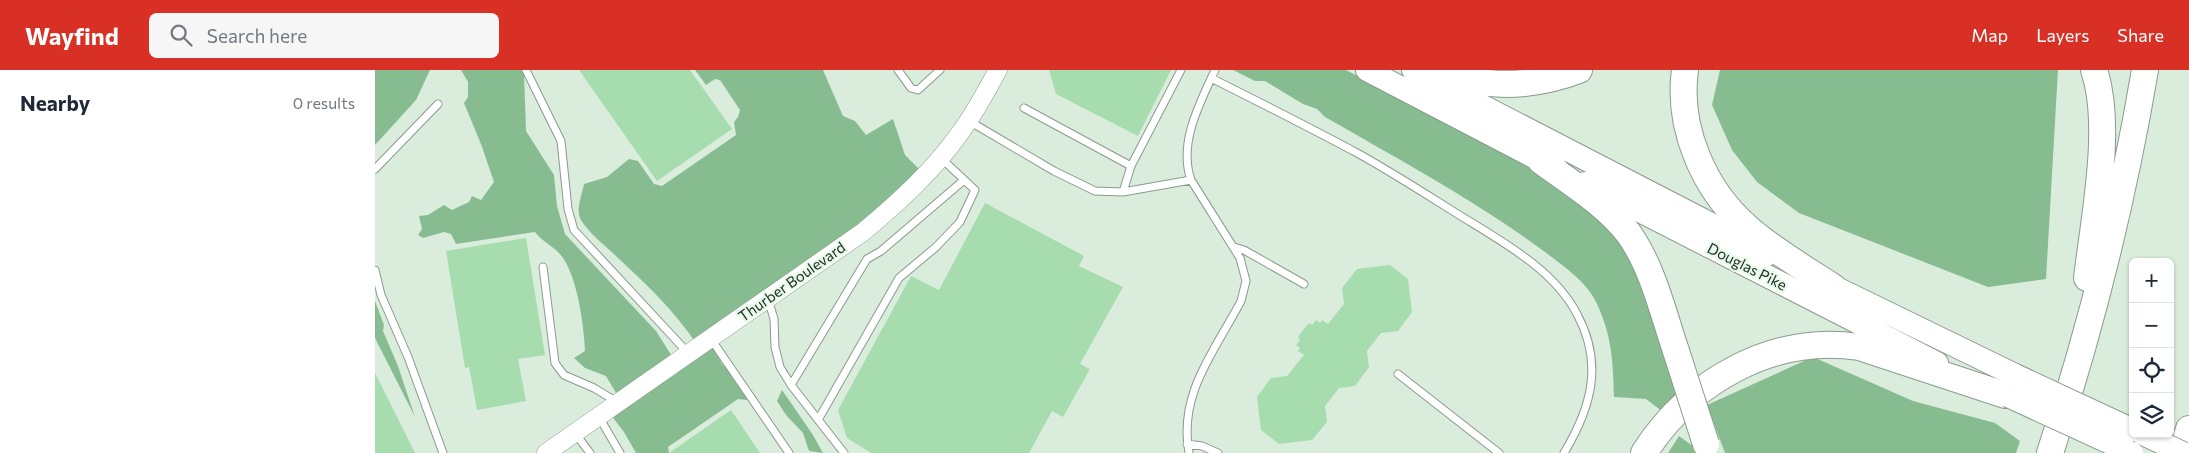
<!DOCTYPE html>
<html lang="en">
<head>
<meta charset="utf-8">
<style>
  body { margin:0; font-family:Commissioner,sans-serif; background:#f6f6f7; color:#1f2937 }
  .controls { position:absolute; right:15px; bottom:15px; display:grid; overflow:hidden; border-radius:8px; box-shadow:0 1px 4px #0004 }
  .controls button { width:45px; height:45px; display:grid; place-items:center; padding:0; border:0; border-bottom:1px solid #e0e1e3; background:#fff; color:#1f2937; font:25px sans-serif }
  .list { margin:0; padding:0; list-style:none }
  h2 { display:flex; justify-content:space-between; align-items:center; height:65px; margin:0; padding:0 20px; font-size:21px }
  h2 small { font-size:16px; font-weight:400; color:#747a83 }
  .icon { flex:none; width:28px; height:28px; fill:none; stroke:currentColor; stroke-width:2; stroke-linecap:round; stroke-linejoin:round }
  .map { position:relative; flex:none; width:1814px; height:383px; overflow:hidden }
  header { display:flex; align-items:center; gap:30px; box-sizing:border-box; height:70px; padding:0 25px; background:#d93025; color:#fff }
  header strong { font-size:24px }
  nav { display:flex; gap:28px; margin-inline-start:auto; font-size:18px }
  .search { width:350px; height:45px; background:#f6f6f7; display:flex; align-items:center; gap:12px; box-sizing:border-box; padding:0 18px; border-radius:8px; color:#747a83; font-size:19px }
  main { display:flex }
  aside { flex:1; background:#fff }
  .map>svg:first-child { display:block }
  .forest { fill:#87bc90 }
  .building { fill:#a6dcae }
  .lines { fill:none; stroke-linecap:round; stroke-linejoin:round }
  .service-casing { stroke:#899b8b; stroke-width:9 }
  .tertiary-casing { stroke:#899b8b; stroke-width:19 }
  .primary-casing { stroke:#899b8b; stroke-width:24 }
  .motorway-casing { stroke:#899b8b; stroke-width:28 }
  .service { stroke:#fff; stroke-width:7 }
  .tertiary { stroke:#fff; stroke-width:18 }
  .primary { stroke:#fff; stroke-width:22 }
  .motorway { stroke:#fff; stroke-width:26 }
  .primary-bridge-casing { stroke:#899b8b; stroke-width:24; stroke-linecap:butt }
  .motorway-bridge-casing { stroke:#899b8b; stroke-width:28; stroke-linecap:butt }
  .primary-bridge { stroke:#fff; stroke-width:22 }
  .motorway-bridge { stroke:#fff; stroke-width:26 }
  .labels { text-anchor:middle; stroke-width:4.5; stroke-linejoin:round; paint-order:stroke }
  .street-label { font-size:15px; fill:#272e28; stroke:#e7fbea }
</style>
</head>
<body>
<header>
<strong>Wayfind</strong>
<div class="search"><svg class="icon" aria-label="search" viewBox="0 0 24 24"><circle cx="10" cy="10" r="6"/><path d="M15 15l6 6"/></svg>Search here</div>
<nav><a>Map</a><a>Layers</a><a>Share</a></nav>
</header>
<main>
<aside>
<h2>Nearby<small>0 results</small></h2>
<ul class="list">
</ul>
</aside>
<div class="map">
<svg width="1814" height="383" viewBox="0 0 1814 383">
  <rect width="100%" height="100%" fill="#daeddc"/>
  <path class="forest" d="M 0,0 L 55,0 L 41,30 L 0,75 Z
    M 86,0 L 146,0 L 149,4 L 151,61 L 179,105 L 182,136 L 190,164 L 281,261 L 300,291 L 322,275 C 301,242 271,214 242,187 C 232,177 211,161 205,148 C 201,139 207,124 209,114 L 232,107 L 254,89 L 263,91 L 279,114 L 287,116 L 361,65 L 359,52 L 363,47 L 365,40 L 345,10 L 340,9 L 331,15 L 320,0 L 448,0 L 468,46 L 480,51 L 491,65 L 518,49 L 530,85 L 549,104 L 334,271 L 347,294 L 371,318 L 372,330 L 363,329 L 293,377 L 294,383 L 261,383 L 249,362 L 232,340 L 244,328 L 231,306 L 210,298 L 199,288 L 210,281 C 209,256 202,200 183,182 C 176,175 167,171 160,162 L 81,174 L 76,164 L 69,162 L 48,168 L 43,165 L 47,159 L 44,146 L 53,145 L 69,135 L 77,140 L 94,132 L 97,126 L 106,130 L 119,112 L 106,74 L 89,33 L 93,27 L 93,12 Z
    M 858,0 L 971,0 L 1196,117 L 1245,157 L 1315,330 L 1296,348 L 1271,329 L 1239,327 C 1238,292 1237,265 1221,232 C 1211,211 1188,196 1170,182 C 1101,131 1025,90 950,47 L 942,39 L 928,34 L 890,11 L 880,11 Z
    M 1345,0 L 1683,0 L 1671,209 L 1613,217 L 1424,143 L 1382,112 L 1357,80 L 1337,35 Z
    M 0,231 L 9,255 L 8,261 L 23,296 L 40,347 L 0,268 Z
    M 1438,287 L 1538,331 L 1620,353 L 1645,371 L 1641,383 L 1350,383 L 1332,335 Z
    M 407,320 L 438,365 L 448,383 L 434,381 L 428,363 L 411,345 L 402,331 Z
    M 1304,366 L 1322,379 L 1323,383 L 1293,383 Z"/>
  <path class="building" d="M 204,0 L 315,0 L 357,59 L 282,111 Z
    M 674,0 L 796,0 L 763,66 L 681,24 Z
    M 610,133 L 709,186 L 704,196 L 748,217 L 705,294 L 715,299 L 688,347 L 677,341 L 654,383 L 496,383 L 472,368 L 463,340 L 536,206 L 564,220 Z
    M 151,168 L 170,285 L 143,289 L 151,331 L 102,340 L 94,297 L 90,298 L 71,181 Z
    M 1015,195 L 1033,209 L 1037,242 L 1023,261 L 1006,263 L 992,281 L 994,297 L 980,316 L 964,318 L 950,336 L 952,352 L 937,370 L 904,374 L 886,360 L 882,327 L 896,308 L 912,306 L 929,285 L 923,281 L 925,278 L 921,275 L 925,270 L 923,268 L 925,264 L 932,255 L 935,253 L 937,255 L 941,250 L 945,253 L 947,250 L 953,254 L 969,234 L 967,218 L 982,199 Z
    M 0,303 L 40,383 L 0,383 Z
    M 356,340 L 385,383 L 294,383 Z"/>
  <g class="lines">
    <g class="service-casing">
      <path id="service" d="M 151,0 L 186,71 L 193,139 L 199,160 L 314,284
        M 523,0 L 536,18 L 543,20 L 565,0
        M 836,8 C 886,33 936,58 984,84 C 1018,103 1049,123 1081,143 C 1124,170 1178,198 1202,244 C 1229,294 1216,338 1189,383
        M 649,38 L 756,96
        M 594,51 L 679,101 L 720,121 L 748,122 L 816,110
        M 0,99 L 63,34
        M 748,122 L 756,96 L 806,0
        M 859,177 L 869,180 L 929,214
        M 168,197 L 180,293 L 189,305 L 219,318 L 242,332
        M 0,200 L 6,225 L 33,287 L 68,383
        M 393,229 L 399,249 L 400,277 L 405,297 L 416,315 L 469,383
        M 336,269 L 414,383
        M 1023,304 L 1124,383
        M 416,315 L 492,189 L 506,181 L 589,110
        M 224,347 L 245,383
        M 443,350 L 524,208 L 561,177 L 585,152 L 600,120 L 567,89
        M 200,363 L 215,383
        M 812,374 L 827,376 L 843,383
        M 814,383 C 803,323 840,281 866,231 L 871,211 L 865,188 L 816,110 C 803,73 825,33 840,0"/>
    </g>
    <g class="tertiary-casing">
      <path id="tertiary" d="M 171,383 L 488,162 C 524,132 558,101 585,63 C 600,43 611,21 623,0"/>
    </g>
    <g class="primary-casing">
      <path id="primary" d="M 992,0 L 1182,99
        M 1038,0 L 1394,184
        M 1210,113 L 1562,293
        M 1443,209 L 1640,305"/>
    </g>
    <g class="motorway-casing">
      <path id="motorway" d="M 1057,0 C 1106,18 1155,19 1204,0
        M 1310,0 C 1302,58 1329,120 1373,158 C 1399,181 1429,198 1458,217
        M 1166,91 C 1196,113 1231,134 1254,164 C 1278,198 1288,243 1301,281
        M 1712,208 C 1719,148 1738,56 1719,0
        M 1269,383 C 1315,311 1398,264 1484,277 L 1630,325
        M 1675,383 C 1716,258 1748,130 1770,0
        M 1806,383 L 1814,359"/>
    </g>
    <use href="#service" class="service"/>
    <use href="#tertiary" class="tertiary"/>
    <use href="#primary" class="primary"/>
    <use href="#motorway" class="motorway"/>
    <g class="primary-bridge-casing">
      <path id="primary-bridge" d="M 1640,305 L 1758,360
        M 1633,326 L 1757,383
        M 1768,364 L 1808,383"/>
    </g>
    <g class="motorway-bridge-casing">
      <path id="motorway-bridge" d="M 1301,281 L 1331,374"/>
    </g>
    <use href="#primary-bridge" class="primary-bridge"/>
    <use href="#motorway-bridge" class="motorway-bridge"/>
  </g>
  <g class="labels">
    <g class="street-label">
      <text transform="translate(1372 197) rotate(27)" y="5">Douglas Pike</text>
      <text transform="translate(417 212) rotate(-35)" y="5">Thurber Boulevard</text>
    </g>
  </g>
</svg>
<div class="controls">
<button>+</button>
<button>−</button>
<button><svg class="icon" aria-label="locate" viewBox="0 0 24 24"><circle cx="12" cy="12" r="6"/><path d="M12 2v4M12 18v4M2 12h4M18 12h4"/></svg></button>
<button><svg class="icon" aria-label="layers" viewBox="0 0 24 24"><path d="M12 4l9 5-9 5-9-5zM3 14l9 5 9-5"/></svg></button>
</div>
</div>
</main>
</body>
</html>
